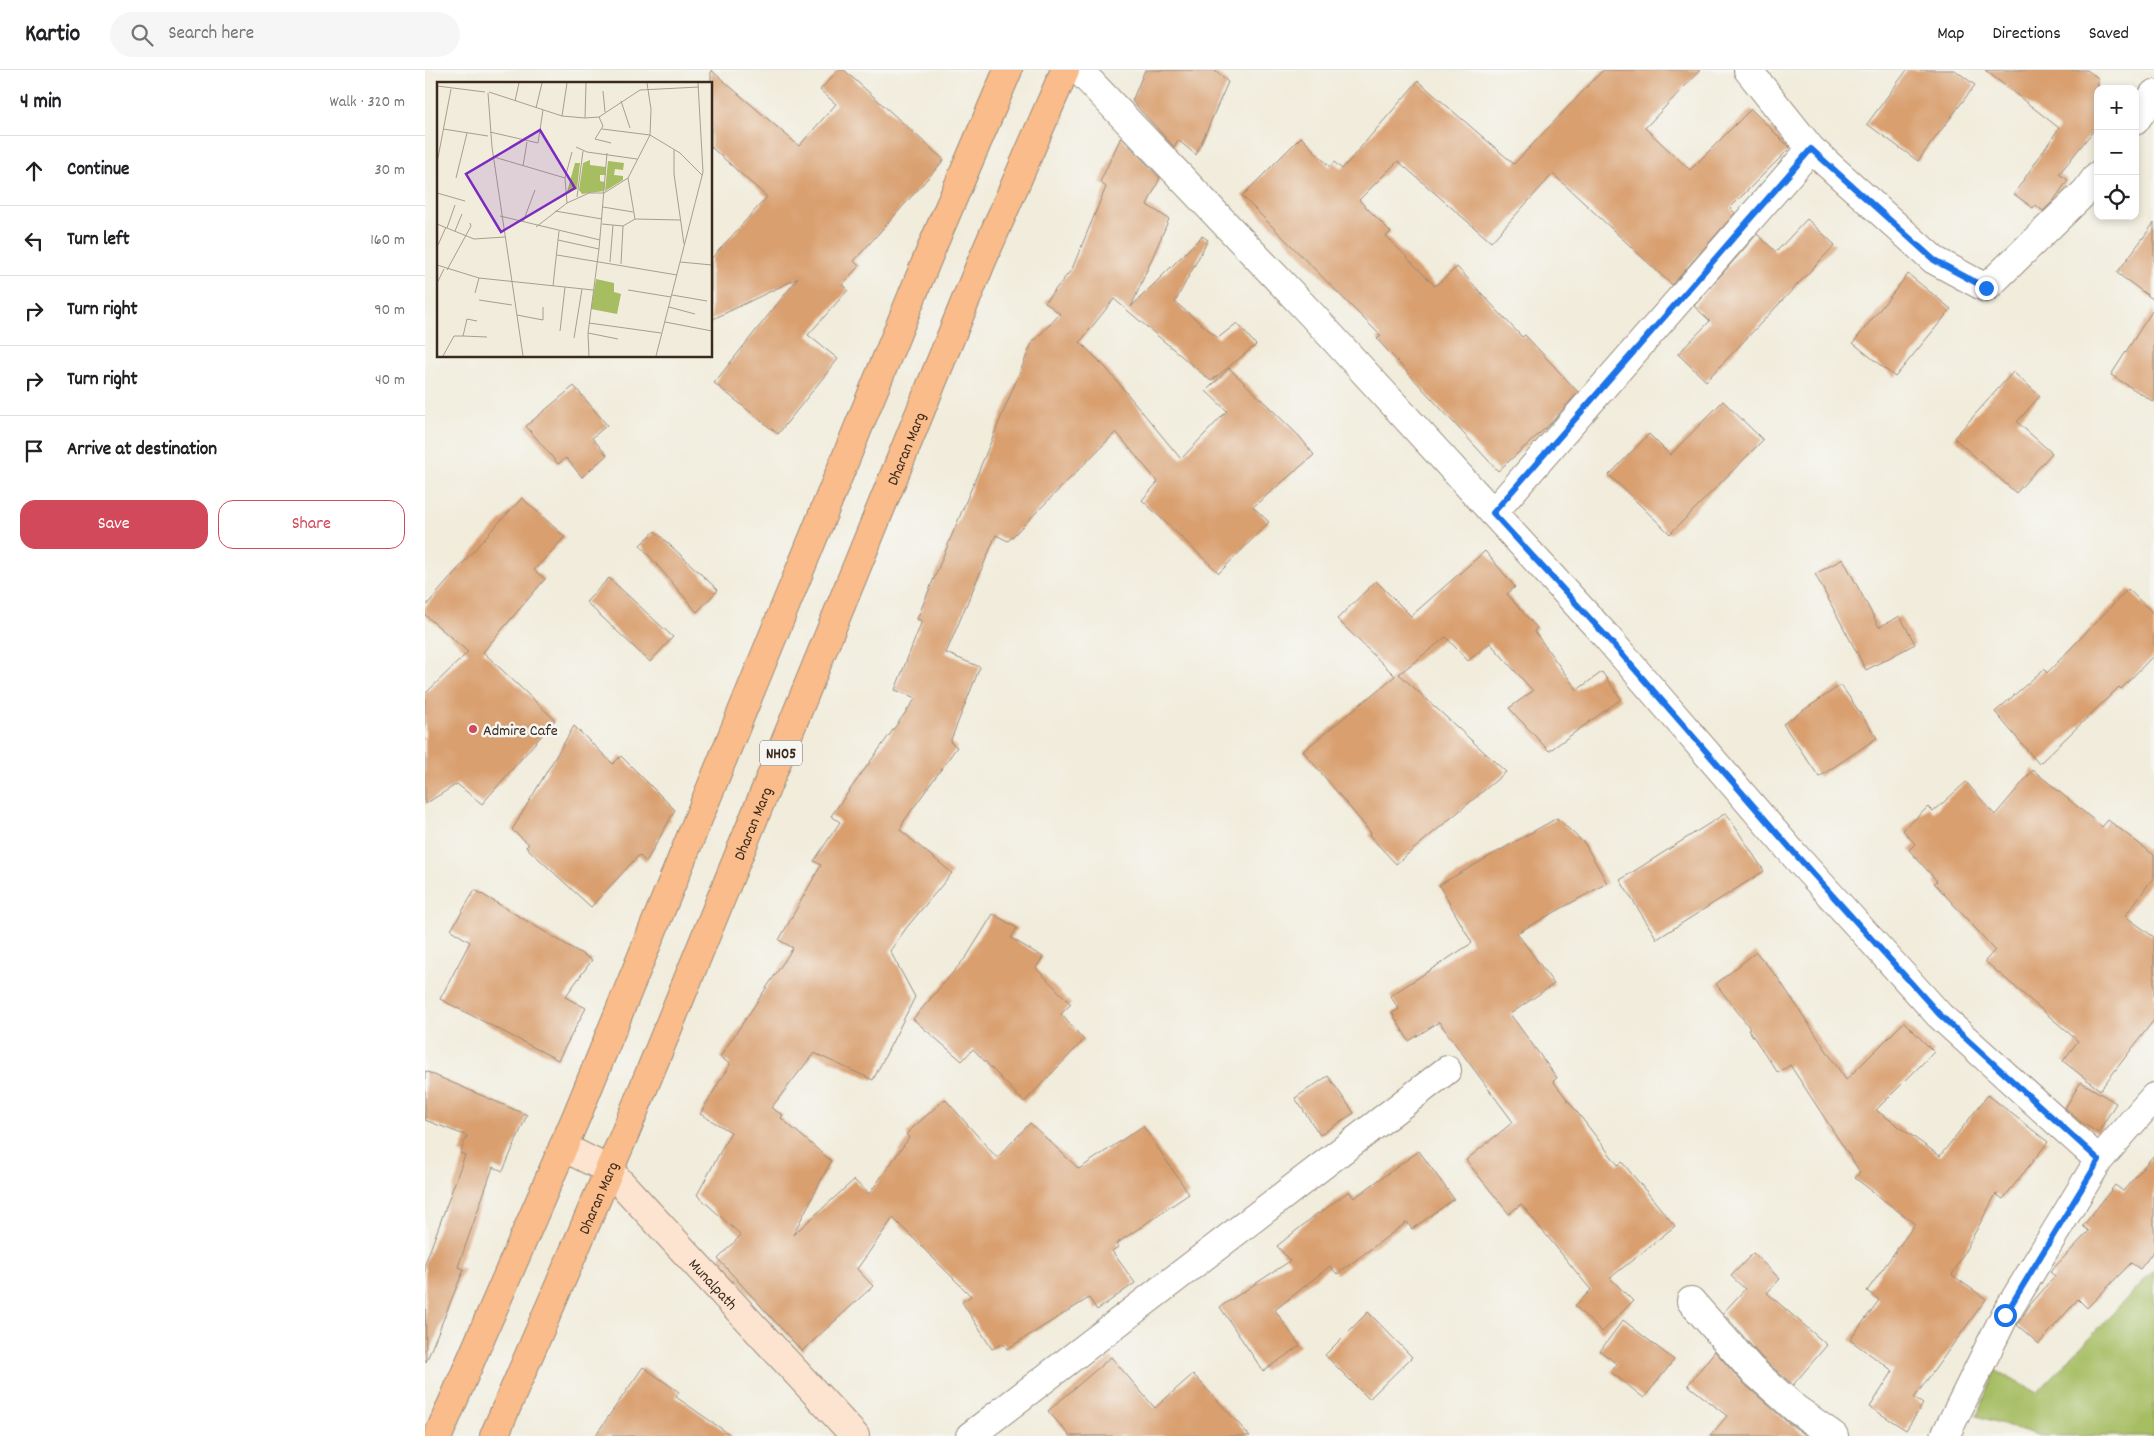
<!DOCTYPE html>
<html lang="en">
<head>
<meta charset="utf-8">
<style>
  body { margin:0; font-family:Dekko,sans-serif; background:#f6f6f6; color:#202124 }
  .controls { position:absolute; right:15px; top:15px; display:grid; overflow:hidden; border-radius:10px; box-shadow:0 2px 8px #0003 }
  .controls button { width:45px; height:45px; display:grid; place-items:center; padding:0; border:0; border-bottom:1px solid #e0e0e0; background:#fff; color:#202124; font:25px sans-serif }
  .stop { position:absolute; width:15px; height:15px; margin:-11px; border:4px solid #1a73e8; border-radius:50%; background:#fff }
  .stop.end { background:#1a73e8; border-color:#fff; box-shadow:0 1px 5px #0008 }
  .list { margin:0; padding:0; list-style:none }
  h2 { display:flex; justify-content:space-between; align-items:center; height:65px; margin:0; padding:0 20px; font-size:21px }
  h2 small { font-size:16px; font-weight:400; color:#757577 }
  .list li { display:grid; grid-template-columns:32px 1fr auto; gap:15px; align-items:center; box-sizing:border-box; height:70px; padding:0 20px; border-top:1px solid #e0e0e0 }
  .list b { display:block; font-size:19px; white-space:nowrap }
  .list em { font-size:16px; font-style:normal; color:#757577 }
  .actions { display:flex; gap:10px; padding:15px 20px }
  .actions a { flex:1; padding:11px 0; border:1px solid #d1495b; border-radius:15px; text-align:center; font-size:18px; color:#d1495b }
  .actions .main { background:#d1495b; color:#fff }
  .icon { flex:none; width:28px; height:28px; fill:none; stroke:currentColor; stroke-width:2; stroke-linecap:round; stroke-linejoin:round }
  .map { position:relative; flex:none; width:1729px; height:1366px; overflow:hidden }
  header { display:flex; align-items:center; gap:30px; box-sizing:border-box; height:70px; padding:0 25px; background:#fff; border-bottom:1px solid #e0e0e0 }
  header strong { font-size:24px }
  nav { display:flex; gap:28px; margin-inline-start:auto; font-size:18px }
  .search { width:350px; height:45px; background:#f6f6f6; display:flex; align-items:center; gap:12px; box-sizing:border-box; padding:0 18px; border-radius:28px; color:#757577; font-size:19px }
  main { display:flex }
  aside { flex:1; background:#fff }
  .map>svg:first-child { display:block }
  .green { fill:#a6bd62; stroke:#707440 }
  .building { fill:#d99f6e }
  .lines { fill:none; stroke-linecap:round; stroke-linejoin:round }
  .street-casing { stroke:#968b7c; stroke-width:30 }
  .secondary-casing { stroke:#968b7c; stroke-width:30 }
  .primary-casing { stroke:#968b7c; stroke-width:30 }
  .street { stroke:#fff; stroke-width:28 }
  .secondary { stroke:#fde4d0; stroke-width:28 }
  .primary { stroke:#f9bc8a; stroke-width:28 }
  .route { stroke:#1a73e8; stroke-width:6 }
  .poi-dot { fill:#d1495b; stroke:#f6f6f2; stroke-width:2 }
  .labels { text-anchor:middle; stroke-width:5; stroke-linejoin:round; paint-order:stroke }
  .shield { fill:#f6f6f2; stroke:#73675e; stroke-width:1 }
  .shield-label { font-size:15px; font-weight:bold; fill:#3b2a1e }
  .street-label { font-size:16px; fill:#3b2a1e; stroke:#f6f6f2 }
  .poi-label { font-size:16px; fill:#3b2a1e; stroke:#f6f6f2; text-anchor:start }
  .inset-road { fill:none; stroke:#a89e8f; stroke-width:1 }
  .view { fill:#7b2cbf; fill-opacity:0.15; stroke:#7b2cbf; stroke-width:2.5 }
  .inset-edge { fill:none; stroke:#3b2a1e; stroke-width:2.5 }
</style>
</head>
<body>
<header>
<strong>Kartio</strong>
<div class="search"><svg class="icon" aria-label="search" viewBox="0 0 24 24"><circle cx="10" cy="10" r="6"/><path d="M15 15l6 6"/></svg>Search here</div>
<nav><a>Map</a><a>Directions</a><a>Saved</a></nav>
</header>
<main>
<aside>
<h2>4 min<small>Walk · 320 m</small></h2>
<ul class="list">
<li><svg class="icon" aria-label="ahead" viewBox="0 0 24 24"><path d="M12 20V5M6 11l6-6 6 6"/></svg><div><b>Continue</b></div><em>30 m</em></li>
<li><svg class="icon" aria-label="left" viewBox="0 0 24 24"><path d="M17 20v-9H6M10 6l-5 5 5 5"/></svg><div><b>Turn left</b></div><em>160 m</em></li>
<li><svg class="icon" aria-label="right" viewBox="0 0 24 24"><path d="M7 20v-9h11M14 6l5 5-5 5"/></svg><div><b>Turn right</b></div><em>90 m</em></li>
<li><svg class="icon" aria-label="right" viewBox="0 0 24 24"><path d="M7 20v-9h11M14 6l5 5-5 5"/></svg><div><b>Turn right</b></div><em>40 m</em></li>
<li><svg class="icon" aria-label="arrive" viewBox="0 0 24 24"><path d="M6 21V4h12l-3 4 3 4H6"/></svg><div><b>Arrive at destination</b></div></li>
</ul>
<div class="actions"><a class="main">Save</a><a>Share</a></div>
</aside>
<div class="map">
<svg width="1729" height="1366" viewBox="0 0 1729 1366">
  <rect width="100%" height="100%" fill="#f6f6f2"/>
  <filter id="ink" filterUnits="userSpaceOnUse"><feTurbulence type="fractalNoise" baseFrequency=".02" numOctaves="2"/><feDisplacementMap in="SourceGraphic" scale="10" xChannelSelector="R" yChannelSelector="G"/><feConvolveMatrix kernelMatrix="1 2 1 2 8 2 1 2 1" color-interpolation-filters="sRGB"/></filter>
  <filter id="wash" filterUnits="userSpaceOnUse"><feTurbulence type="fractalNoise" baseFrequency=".0096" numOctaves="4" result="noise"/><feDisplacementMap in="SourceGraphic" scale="20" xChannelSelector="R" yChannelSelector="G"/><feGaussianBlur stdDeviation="1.12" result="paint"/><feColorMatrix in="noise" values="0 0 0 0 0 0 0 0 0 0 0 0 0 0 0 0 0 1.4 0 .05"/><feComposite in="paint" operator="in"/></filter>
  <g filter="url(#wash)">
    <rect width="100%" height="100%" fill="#f1ecdb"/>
    <path class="green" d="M 1729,1200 L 1729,1366 L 1616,1366 L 1552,1346 L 1570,1300 L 1612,1323 Z"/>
    <g id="blocks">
      <path class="building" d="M 286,0 L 374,76 L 411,34 L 395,20 L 413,0 L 419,0 L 519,90 L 429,191 L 434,196 L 417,215 L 423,220 L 383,265 L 413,289 L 353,364 L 289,313 L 373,208 L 286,250 L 286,189 L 342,127 L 286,77 Z
        M 720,0 L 789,0 L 803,12 L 771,85 L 753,70 L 749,77 L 707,31 Z
        M 1178,0 L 1275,0 L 1220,58 L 1265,100 L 1326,39 L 1365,78 L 1305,138 L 1310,143 L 1247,215 L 1128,104 L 1066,172 L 973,91 L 934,130 L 966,162 L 961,166 L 1010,216 L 1032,197 L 1097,267 L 1100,265 L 1153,322 L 1124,355 L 1073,401 L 952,269 L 956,266 L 817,126 L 876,67 L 905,97 L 909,92 L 917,99 L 993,11 L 1089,94 Z
        M 1482,0 L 1530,0 L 1550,15 L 1493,91 L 1442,54 Z
        M 1560,0 L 1662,0 L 1673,8 L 1673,55 L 1634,104 L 1643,110 L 1629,130 L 1618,141 L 1610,135 L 1608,138 L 1589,124 L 1634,58 Z
        M 696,67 L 735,108 L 722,135 L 744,149 L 706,237 L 777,166 L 783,170 L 750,232 L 793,268 L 812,253 L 831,275 L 786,311 L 689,229 L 655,272 L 681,298 L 756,389 L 802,341 L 781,321 L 804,298 L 875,367 L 889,385 L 828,437 L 844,452 L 794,503 L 717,430 L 733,412 L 691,362 L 583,471 L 571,465 L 521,583 L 555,597 L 525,672 L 532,677 L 479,751 L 475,760 L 527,803 L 482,857 L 465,881 L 490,927 L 448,1010 L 389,983 L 346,1038 L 358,1045 L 356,1048 L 406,1091 L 368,1165 L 429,1110 L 444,1124 L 484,1068 L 481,1064 L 520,1029 L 572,1088 L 605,1053 L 654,1099 L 718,1056 L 764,1124 L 691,1174 L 693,1177 L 687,1181 L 710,1213 L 672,1240 L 664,1228 L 582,1279 L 578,1273 L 567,1279 L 537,1232 L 546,1226 L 468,1148 L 432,1199 L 448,1216 L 377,1281 L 293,1189 L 316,1165 L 272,1125 L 306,1062 L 275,1044 L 305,994 L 295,987 L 368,878 L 354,870 L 396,795 L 389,791 L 415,752 L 406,746 L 491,628 L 470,620 L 497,551 L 492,549 L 607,273 L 635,244 L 620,232 L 647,199 L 681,117 L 675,112 Z
        M 1382,149 L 1410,175 L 1281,311 L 1253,284 L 1285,251 L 1269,236 L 1332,164 L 1351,182 Z
        M 1729,153 L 1729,230 L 1692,203 Z
        M 1483,204 L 1526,239 L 1470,307 L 1428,273 Z
        M 1729,238 L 1729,332 L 1686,305 Z
        M 1588,302 L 1615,326 L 1592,352 L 1627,383 L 1591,423 L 1529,368 Z
        M 149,316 L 182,355 L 167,368 L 182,385 L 157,407 L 141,388 L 133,394 L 101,356 Z
        M 1298,331 L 1338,370 L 1245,464 L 1184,405 L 1224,364 L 1245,385 Z
        M 97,428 L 140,467 L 109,500 L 120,509 L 58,582 L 130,650 L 57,734 L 32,714 L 0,734 L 0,624 L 43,582 L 0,545 L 0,537 L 65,462 Z
        M 230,461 L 293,520 L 272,542 L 215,475 Z
        M 1060,481 L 1090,517 L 1082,524 L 1112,558 L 1109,561 L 1152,620 L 1177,602 L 1196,629 L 1124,681 L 1084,638 L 1108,621 L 1065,573 L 1043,591 L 1021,567 L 974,604 L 1081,702 L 971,794 L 944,765 L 946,763 L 878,681 L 970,606 L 912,549 L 951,511 L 986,546 Z
        M 1418,489 L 1454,557 L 1475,546 L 1490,574 L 1441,600 L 1390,504 Z
        M 184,508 L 248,567 L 225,592 L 161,532 Z
        M 1703,519 L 1729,544 L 1729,585 L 1696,619 L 1694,617 L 1614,694 L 1570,642 L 1619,599 L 1622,603 Z
        M 1416,615 L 1452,668 L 1394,707 L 1358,654 Z
        M 149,656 L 188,694 L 196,686 L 250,740 L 221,792 L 214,785 L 166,837 L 101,777 L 104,774 L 87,760 Z
        M 1608,700 L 1677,757 L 1683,750 L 1729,785 L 1729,807 L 1700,846 L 1729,867 L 1729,950 L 1675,1020 L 1638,991 L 1653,971 L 1560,891 L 1570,880 L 1509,813 L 1512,811 L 1484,780 L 1490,774 L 1478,760 L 1503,737 L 1508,742 L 1541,712 L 1570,745 Z
        M 1301,743 L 1339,801 L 1232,869 L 1195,810 Z
        M 1132,748 L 1160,774 L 1182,813 L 1092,863 L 1129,914 L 1085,944 L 1132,1008 L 1128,1011 L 1193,1095 L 1197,1092 L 1250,1156 L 1185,1208 L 1208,1231 L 1177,1262 L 1150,1236 L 1166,1220 L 1096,1134 L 1084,1144 L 1041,1090 L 1088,1052 L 1014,952 L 984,971 L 967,943 L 974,939 L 965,926 L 1047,873 L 1014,815 Z
        M 50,820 L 167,890 L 140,927 L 161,938 L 133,990 L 15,929 L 45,872 L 26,860 Z
        M 568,844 L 592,858 L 586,868 L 618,887 L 611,898 L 646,934 L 636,944 L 659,970 L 599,1032 L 548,979 L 537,991 L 488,949 L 542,886 Z
        M 1331,882 L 1353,908 L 1421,1010 L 1479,952 L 1509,982 L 1451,1040 L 1515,1086 L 1563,1025 L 1623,1072 L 1578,1129 L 1571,1124 L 1527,1205 L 1561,1229 L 1489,1328 L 1498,1334 L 1481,1360 L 1445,1337 L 1468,1301 L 1425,1270 L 1454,1230 L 1442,1221 L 1490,1154 L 1430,1108 L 1435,1102 L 1365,995 L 1353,1003 L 1323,959 L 1325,958 L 1291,914 Z
        M 0,1001 L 102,1045 L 78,1101 L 68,1097 L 33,1197 L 39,1199 L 1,1292 L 0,1194 L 40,1085 L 35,1083 L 42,1066 L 0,1050 Z
        M 903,1006 L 929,1043 L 895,1065 L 870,1028 Z
        M 1656,1012 L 1691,1033 L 1673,1063 L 1656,1052 L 1640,1038 Z
        M 994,1081 L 1029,1129 L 987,1159 L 982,1152 L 912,1204 L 905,1196 L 850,1240 L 875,1276 L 838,1301 L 795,1237 L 865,1191 L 852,1176 L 893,1143 L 894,1144 L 924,1121 L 929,1128 Z
        M 1729,1085 L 1729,1181 L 1715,1199 L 1706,1193 L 1662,1238 L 1653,1229 L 1614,1274 L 1592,1255 L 1605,1235 L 1630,1206 L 1625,1202 L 1664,1161 L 1658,1156 L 1690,1115 L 1698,1121 Z
        M 1328,1183 L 1355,1209 L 1342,1223 L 1402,1275 L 1368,1315 L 1337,1288 L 1298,1243 L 1320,1219 L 1306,1206 Z
        M 943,1242 L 987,1287 L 944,1329 L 900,1285 Z
        M 1198,1250 L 1249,1290 L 1219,1328 L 1186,1302 L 1192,1294 L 1175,1281 Z
        M 1290,1281 L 1316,1311 L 1361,1351 L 1382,1366 L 1285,1366 L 1302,1346 L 1263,1315 Z
        M 686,1287 L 730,1338 L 768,1304 L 825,1366 L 645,1366 L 623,1341 Z
        M 218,1297 L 254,1322 L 251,1327 L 307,1366 L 170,1366 Z"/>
    </g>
  </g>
  <g filter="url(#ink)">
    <use href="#blocks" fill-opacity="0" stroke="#968b7c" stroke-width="1"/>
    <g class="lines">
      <g class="street-casing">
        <path id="street" d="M 654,0 L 887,245 L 1180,565 L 1371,787 L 1514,945 L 1674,1090
          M 1323,0 L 1386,79 L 1509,190 L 1561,218 L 1661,121 L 1673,105
          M 1710,51 L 1729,24
          M 1068,443 L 1386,79
          M 1266,1231 L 1326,1299 L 1371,1339 L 1409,1366
          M 545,1366 L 1022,1000
          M 1520,1366 L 1580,1245 L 1674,1090 L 1729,1027"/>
      </g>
      <g class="secondary-casing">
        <g id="secondary">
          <path id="s1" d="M 138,1077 L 184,1100 L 430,1366"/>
        </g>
      </g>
      <g class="primary-casing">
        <g id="primary">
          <path d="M 13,1366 L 152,1045 L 510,170 L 583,0"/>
          <path id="s2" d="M 69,1366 L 198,1068 L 556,193 L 640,0"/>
        </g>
      </g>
      <use href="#street" class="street"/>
      <use href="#secondary" class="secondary"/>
      <use href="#primary" class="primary"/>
    </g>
  </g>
  <g class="lines" filter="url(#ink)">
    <path class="route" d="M 1561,218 L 1509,190 L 1386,79 L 1068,443 L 1180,565 L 1372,786 L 1514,944 L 1674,1090 L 1580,1245"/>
  </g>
  <circle class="poi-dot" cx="48" cy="659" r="5"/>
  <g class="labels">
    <rect class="shield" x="335" y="670.5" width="42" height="25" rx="4"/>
    <g class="shield-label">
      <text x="356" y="688">NH05</text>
    </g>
    <g class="street-label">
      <text dy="6" stroke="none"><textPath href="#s2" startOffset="1070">Dharan Marg</textPath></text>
      <text dy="6" stroke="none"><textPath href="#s2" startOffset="665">Dharan Marg</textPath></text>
      <text dy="6" stroke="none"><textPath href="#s2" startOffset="260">Dharan Marg</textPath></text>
      <text dy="6" stroke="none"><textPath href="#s1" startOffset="206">Munalpath</textPath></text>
    </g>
    <g class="poi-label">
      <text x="58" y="665">Admire Cafe</text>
    </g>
  </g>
  <g transform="translate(12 12)">
    <rect width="275" height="275" fill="#f1ecdb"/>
    <path d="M 153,78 L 153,83 L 169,85 L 168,93 L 163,93 L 163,99 L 168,100 L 167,109 L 145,112 L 142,108 L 146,81 ZM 171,79 L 187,81 L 186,88 L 178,87 L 177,93 L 186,94 L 186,98 L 168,109 ZM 138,81 L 143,81 L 140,107 L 130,110 ZM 159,197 L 177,201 L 177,210 L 184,212 L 180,232 L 154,227 Z" fill="#a6bd62"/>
    <path class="inset-road" d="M 210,1 L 214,27 L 213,53 L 243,71 L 265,93M 0,4 L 48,10M 166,9 L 168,30M 52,10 L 125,34 L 148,36 L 162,35 L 203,8 L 262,5M 51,11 L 55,65 L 86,274M 78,19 L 82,1M 184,19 L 193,46M 99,26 L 105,1M 125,34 L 130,1M 162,35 L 166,44 L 158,57 L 174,61M 148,36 L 149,1M 6,47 L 51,54M 165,47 L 213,53 L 191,96 L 198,137 L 243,138M 53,50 L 101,61 L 106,28M 139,65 L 150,70 L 200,77M 237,68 L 237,92 L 247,162M 57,75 L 128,96M 0,81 L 14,7M 86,84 L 90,60M 19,96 L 30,51M 0,111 L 28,119M 140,115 L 146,69M 130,121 L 128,96 L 135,70M 166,125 L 196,130M 118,129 L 165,137M 63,134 L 163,158M 86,140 L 98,108M 0,142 L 37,157 L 68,155M 165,142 L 186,144 L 198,137M 99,145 L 130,121 L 152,111 L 167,111 L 191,96M 10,146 L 18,123M 18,149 L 25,132M 121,158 L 162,167M 1,163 L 9,145M 120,173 L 240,193M 173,180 L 176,143M 243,180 L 275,183M 184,182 L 186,144M 0,183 L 42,196 L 156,208M 10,188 L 34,144 L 33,141M 0,201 L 7,187M 116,204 L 122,149M 191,208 L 234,215M 38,211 L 42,196M 235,213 L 270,219M 42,218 L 75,223M 232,225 L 258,232M 80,233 L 106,238 L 106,225M 228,240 L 275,249M 152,241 L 224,251M 123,249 L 128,205M 151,251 L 181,257M 26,254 L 50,255M 137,256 L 145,207M 6,274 L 17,254 L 26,254 L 30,237 L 40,239M 152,274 L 151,251 L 162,167 L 170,71M 219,274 L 266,90 L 261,1"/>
    <path class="view" d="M 103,48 L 138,106 L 64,150 L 29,92 Z"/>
    <rect width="275" height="275" class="inset-edge"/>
  </g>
</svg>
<div class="controls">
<button>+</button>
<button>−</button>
<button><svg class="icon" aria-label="locate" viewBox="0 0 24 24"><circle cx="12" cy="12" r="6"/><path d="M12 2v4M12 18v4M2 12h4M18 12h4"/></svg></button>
</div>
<div class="stop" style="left:1580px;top:1245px"></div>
<div class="stop end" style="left:1561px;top:218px"></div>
</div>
</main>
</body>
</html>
